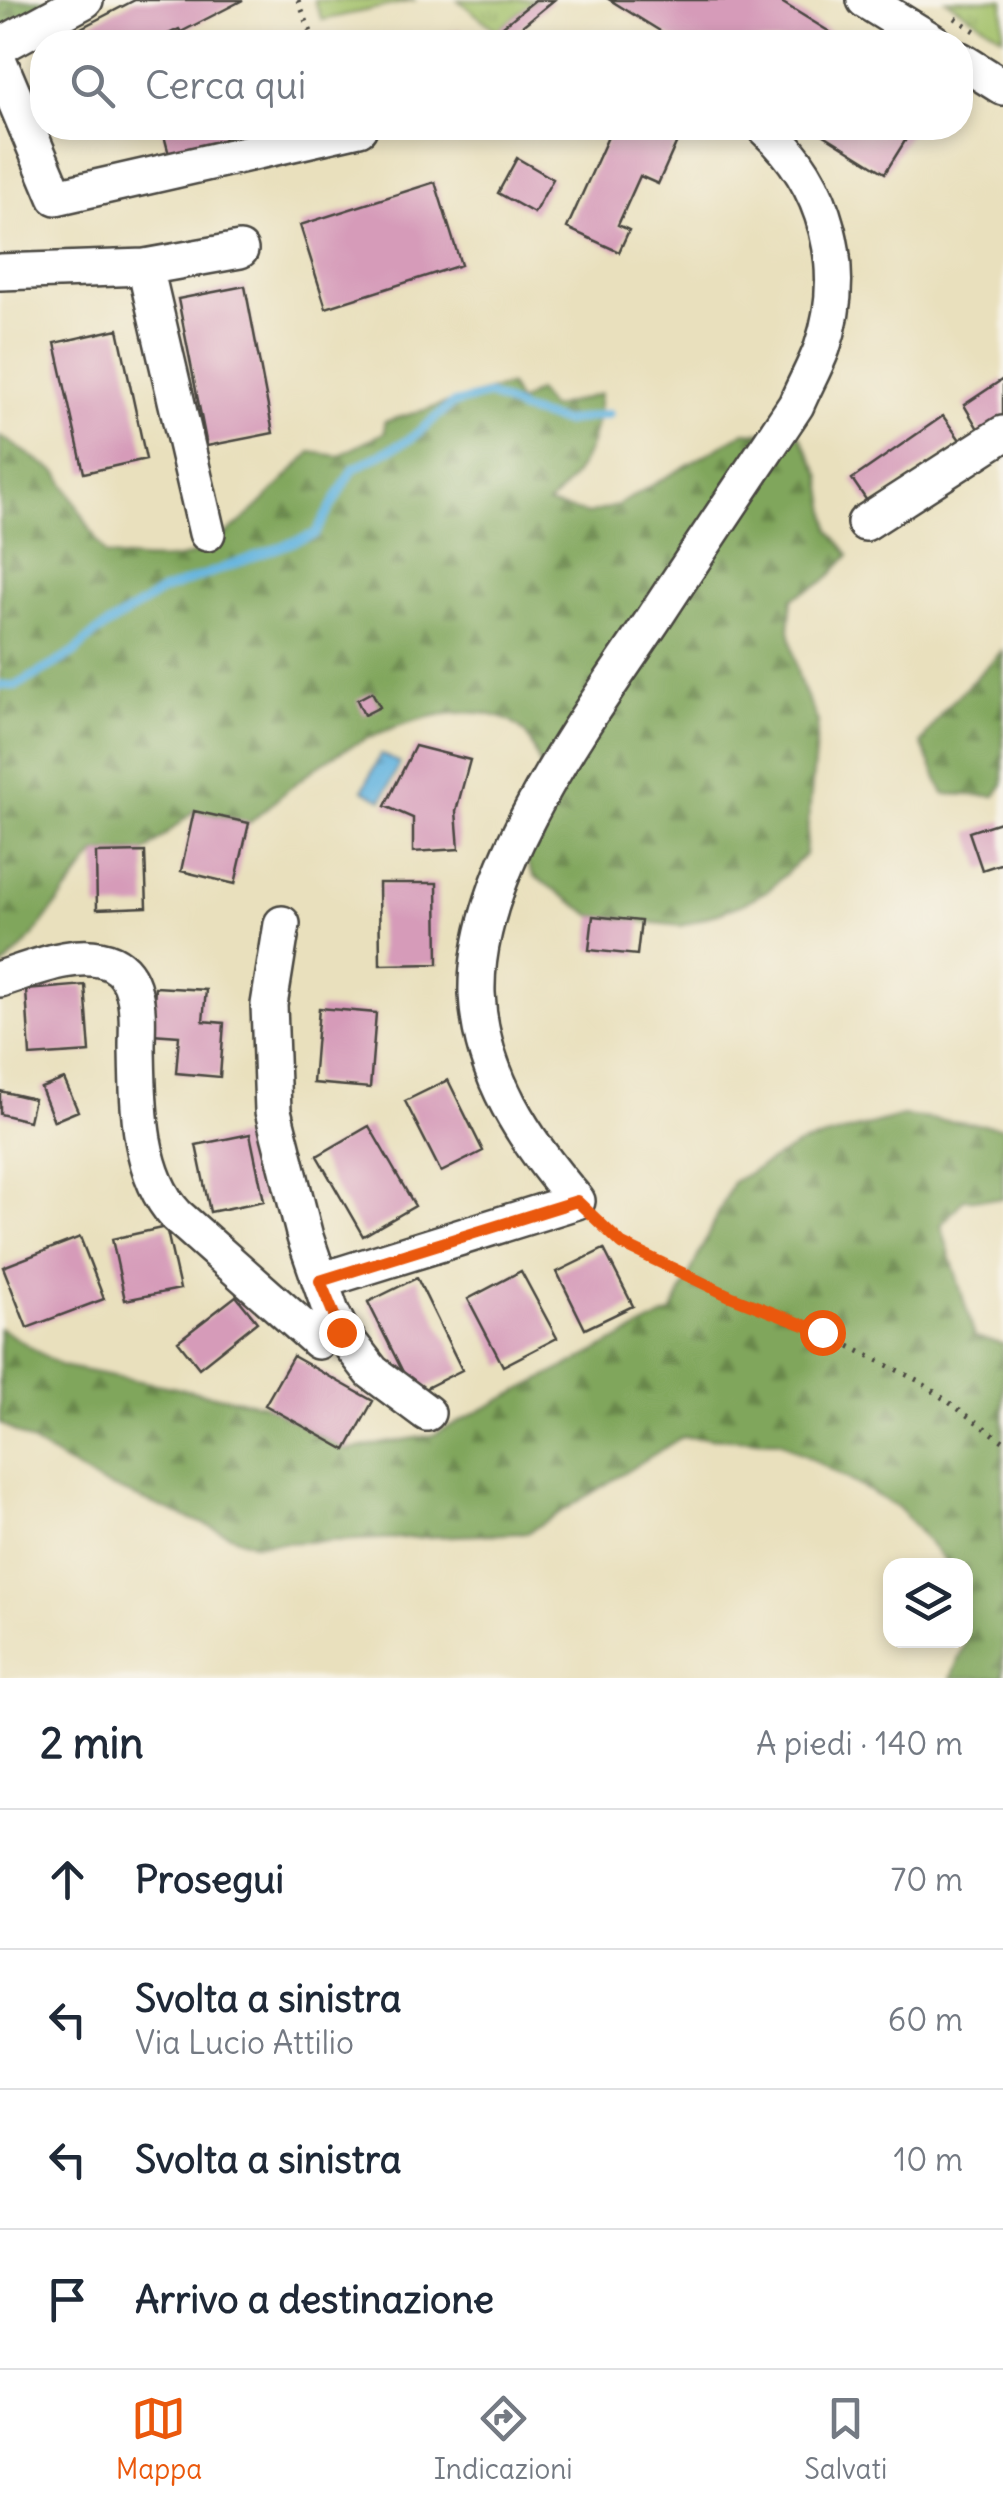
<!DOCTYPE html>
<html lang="it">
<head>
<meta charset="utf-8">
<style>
  body { margin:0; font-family:Delius,sans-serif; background:#f2f2f3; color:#1f2937 }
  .controls { position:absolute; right:30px; bottom:30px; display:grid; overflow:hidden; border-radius:20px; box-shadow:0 5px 15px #0003 }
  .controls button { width:90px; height:90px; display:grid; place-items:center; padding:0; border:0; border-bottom:2px solid #e0e1e3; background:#fff; color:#1f2937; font:50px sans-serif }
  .stop { position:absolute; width:30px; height:30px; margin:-22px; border:8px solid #ea580c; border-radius:50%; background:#fff }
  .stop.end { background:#ea580c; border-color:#fff; box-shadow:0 2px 10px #0008 }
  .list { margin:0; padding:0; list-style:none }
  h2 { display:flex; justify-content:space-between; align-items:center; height:130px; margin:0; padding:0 40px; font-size:42px }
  h2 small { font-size:32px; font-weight:400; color:#747a83 }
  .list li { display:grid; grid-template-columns:65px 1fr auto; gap:30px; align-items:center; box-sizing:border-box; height:140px; padding:0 40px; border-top:2px solid #e0e1e3 }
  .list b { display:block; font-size:38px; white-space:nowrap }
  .list p { margin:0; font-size:32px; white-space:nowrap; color:#747a83 }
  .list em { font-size:32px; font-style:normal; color:#747a83 }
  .icon { flex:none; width:55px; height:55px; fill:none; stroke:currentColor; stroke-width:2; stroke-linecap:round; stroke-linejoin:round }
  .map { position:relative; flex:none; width:1003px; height:1678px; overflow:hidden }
  .search { position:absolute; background:#fff; box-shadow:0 5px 15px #0003; left:30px; right:30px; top:30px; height:110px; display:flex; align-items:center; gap:25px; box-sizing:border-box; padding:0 35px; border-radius:40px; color:#747a83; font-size:38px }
  .sheet { height:690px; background:#fff }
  nav { display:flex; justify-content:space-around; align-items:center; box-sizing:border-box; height:140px; border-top:2px solid #e0e1e3; background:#fff; font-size:28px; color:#747a83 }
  nav a { display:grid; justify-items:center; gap:5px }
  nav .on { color:#ea580c }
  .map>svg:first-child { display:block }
  .forest { fill:url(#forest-firs); stroke:#566844; stroke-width:2.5 }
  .park { fill:url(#park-tufts); stroke:#66764a; stroke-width:2.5 }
  .water { fill:url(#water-ripples); stroke:#487085; stroke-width:2.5 }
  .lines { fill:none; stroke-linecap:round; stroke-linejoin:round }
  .stream { stroke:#64b4df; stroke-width:9 }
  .building { fill:#d69bb9 }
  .minor-casing { stroke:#484641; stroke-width:40 }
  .path { stroke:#484641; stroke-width:5; stroke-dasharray:2.5 8; stroke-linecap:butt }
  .minor { stroke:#fff; stroke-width:35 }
  .route { stroke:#ea580c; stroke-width:12 }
</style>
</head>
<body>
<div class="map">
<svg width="1003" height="1678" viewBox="0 0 1003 1678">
  <defs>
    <pattern id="forest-firs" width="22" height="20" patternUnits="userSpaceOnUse" patternTransform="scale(2.5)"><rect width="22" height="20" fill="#80a65c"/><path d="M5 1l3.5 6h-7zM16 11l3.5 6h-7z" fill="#69874c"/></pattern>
    <pattern id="park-tufts" width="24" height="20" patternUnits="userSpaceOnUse" patternTransform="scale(2.5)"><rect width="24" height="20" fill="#a1c068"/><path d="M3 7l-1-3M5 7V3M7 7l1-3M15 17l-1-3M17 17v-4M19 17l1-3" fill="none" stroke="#839c56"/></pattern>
    <pattern id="water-ripples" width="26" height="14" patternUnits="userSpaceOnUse" patternTransform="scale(2.5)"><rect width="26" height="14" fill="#64b4df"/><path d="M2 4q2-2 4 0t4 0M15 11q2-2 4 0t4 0" fill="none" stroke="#5393b5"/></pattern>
  </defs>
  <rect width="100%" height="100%" fill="#f7f3e8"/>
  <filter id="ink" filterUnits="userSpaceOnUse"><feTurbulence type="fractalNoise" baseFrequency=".01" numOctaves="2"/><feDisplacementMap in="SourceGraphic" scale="20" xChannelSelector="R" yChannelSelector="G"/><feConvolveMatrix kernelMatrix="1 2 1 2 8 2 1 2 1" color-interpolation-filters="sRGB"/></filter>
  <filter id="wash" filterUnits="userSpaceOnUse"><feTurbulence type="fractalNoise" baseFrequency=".0048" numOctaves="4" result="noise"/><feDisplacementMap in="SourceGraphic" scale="40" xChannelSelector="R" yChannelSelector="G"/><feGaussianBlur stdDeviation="2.25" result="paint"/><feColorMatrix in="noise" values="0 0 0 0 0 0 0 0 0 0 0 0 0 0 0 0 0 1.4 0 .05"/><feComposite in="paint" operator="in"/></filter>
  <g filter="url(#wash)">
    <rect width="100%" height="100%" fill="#e9e0bd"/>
    <path class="forest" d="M 0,0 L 57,0 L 0,31 Z
      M 509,385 L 518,403 L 537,391 L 550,408 L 600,394 C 596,442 584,472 548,504 L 588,514 L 616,506 L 745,432 L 800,435 L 821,476 L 830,530 L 849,555 L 825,581 L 792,598 L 789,630 L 799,679 L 818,722 L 805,855 L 770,889 L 740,905 L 682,926 L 593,916 L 534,876 L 513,836 L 541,767 C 536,756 532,741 524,732 C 477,686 367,732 321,764 C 296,781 272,804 249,823 L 194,811 L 145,852 L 96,853 L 29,941 L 0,970 L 0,436 L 58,473 L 105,555 C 129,559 159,562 184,557 C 225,547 281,483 311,452 L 338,456 L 385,432 L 384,422 Z
      M 1003,650 L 1003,784 L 995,796 L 944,794 L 921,743 L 942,712 Z
      M 903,1116 L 1003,1127 L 1003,1199 L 964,1199 L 941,1225 L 975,1337 L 1003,1344 L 1003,1678 L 951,1678 L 966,1640 L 966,1566 L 948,1565 L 899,1508 L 779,1441 L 682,1437 L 527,1533 L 253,1544 L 96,1481 L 0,1423 L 0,1328 L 61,1366 L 265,1405 L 346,1450 L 433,1435 L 672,1312 L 733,1182 L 800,1144 Z"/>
    <path class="park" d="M 314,0 L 416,0 L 322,20 Z
      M 458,0 L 535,0 L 497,31 Z
      M 946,0 L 1003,0 L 1003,37 Z"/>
    <path class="water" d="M 381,754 L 400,763 L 382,800 L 363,790 Z"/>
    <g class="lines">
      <path class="stream" d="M 0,685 L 16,686 L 74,653 L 93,635 L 162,591 L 315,534 L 353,469 L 410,439 L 452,404 L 489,395 L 523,411 L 563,422 L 609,414"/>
    </g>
    <g id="blocks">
      <path class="building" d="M 135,0 L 243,0 L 181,32 L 179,29 L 168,34 L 171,39 L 165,42 L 54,42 Z
        M 535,0 L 554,0 L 505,40 L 497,31 Z
        M 610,0 L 778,0 L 846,42 L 678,42 Z
        M 461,29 L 465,42 L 411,42 L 411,41 Z
        M 162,128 L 222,128 L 226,145 L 170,158 Z
        M 612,128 L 682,130 L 658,184 L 640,176 L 618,225 L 629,230 L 619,252 L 567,228 Z
        M 813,128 L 913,128 L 885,173 Z
        M 517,158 L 553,179 L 534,213 L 498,193 Z
        M 435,182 L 461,265 L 326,308 L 300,225 Z
        M 245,286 L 273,433 L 207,446 L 178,299 Z
        M 118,329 L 146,459 L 84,473 L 55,343 Z
        M 1003,379 L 1003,430 L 985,441 L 964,405 Z
        M 943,416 L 960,440 L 869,504 L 852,479 Z
        M 372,692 L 380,707 L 364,715 L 357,700 Z
        M 415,746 L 470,760 L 456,811 L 459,849 L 413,852 L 413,818 L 385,806 Z
        M 194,811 L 249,823 L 235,884 L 181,871 Z
        M 1003,821 L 1003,863 L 982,870 L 969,832 Z
        M 145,852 L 147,907 L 97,909 L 96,853 Z
        M 379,883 L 437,883 L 438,964 L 380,965 Z
        M 593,916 L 641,921 L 637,955 L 589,950 Z
        M 85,985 L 90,1052 L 30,1056 L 26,990 Z
        M 155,987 L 206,990 L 203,1021 L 224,1023 L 220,1077 L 176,1073 L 179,1036 L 152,1034 Z
        M 319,1008 L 376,1013 L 370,1088 L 313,1083 Z
        M 64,1079 L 78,1111 L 54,1121 L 41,1088 Z
        M 448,1080 L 483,1151 L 441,1172 L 405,1101 Z
        M 0,1091 L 34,1099 L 29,1121 L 0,1114 Z
        M 369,1126 L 415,1206 L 363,1236 L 317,1156 Z
        M 250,1134 L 264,1201 L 210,1212 L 196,1145 Z
        M 166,1227 L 180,1289 L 125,1300 L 112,1239 Z
        M 80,1237 L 104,1299 L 27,1328 L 3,1267 Z
        M 604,1249 L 633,1306 L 585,1329 L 557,1272 Z
        M 521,1271 L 557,1338 L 503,1366 L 468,1299 Z
        M 417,1278 L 462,1370 L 414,1394 L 368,1302 Z
        M 236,1296 L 257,1322 L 199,1368 L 178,1341 Z
        M 293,1356 L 373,1401 L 346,1450 L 265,1405 Z"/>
    </g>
  </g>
  <g filter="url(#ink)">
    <use href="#blocks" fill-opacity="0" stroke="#484641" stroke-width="2.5"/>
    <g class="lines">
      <g class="minor-casing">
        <path id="minor" d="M 865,0 L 933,42
          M 0,46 L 85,0
          M 960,60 L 1003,87
          M 0,64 L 56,197 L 359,128
          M 145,267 L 207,533
          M 0,272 L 145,267 L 240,250
          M 865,523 L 1003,434
          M 282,924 L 269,1005 L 273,1111 L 305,1237 L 331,1312 L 341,1332 L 372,1372 L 427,1413
          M 0,979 C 32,969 79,948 112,963 C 124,969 131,980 134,993 C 139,1010 137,1029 137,1046 C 138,1101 137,1173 176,1215 L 318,1341
          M 320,1281 L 577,1201 C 526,1142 480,1075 477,993 C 474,869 586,720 653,620 C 700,548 748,477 796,405 C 804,386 815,367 822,348 C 849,269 827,184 765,128"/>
      </g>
      <path class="path" d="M 298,0 L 315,42
        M 955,18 L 975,31
        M 492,42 L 502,34
        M 597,1221 L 622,1245 L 730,1296 L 821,1332 L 919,1381 L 1003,1441"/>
      <use href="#minor" class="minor"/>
    </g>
  </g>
  <g class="lines" filter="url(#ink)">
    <path class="route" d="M 341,1332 L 320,1281 L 577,1201 L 622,1244 L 730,1296 L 822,1332"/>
  </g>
</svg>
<div class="controls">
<button><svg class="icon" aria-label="layers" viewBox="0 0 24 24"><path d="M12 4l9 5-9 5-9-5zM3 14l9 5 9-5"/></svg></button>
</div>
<div class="stop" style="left:822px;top:1332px"></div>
<div class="stop end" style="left:341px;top:1332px"></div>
<div class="search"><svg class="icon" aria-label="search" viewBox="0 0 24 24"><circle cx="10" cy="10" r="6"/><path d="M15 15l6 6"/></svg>Cerca qui</div>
</div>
<section class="sheet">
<h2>2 min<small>A piedi · 140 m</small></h2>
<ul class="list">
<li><svg class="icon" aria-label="ahead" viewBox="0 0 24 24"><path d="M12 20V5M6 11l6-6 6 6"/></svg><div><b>Prosegui</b></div><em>70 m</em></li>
<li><svg class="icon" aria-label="left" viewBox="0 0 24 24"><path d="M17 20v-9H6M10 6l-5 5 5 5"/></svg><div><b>Svolta a sinistra</b><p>Via Lucio Attilio</p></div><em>60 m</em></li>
<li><svg class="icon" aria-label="left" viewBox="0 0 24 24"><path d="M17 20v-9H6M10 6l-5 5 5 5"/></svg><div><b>Svolta a sinistra</b></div><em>10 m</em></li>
<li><svg class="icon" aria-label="arrive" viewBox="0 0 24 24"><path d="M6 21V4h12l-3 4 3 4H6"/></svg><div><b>Arrivo a destinazione</b></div></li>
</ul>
</section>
<nav>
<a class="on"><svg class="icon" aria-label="map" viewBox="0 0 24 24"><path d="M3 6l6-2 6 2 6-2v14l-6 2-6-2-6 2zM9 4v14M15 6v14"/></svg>Mappa</a>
<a><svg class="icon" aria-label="directions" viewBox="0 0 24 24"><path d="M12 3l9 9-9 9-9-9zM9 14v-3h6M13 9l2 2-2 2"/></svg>Indicazioni</a>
<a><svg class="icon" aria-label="saved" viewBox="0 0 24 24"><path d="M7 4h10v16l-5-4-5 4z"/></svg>Salvati</a>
</nav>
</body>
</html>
